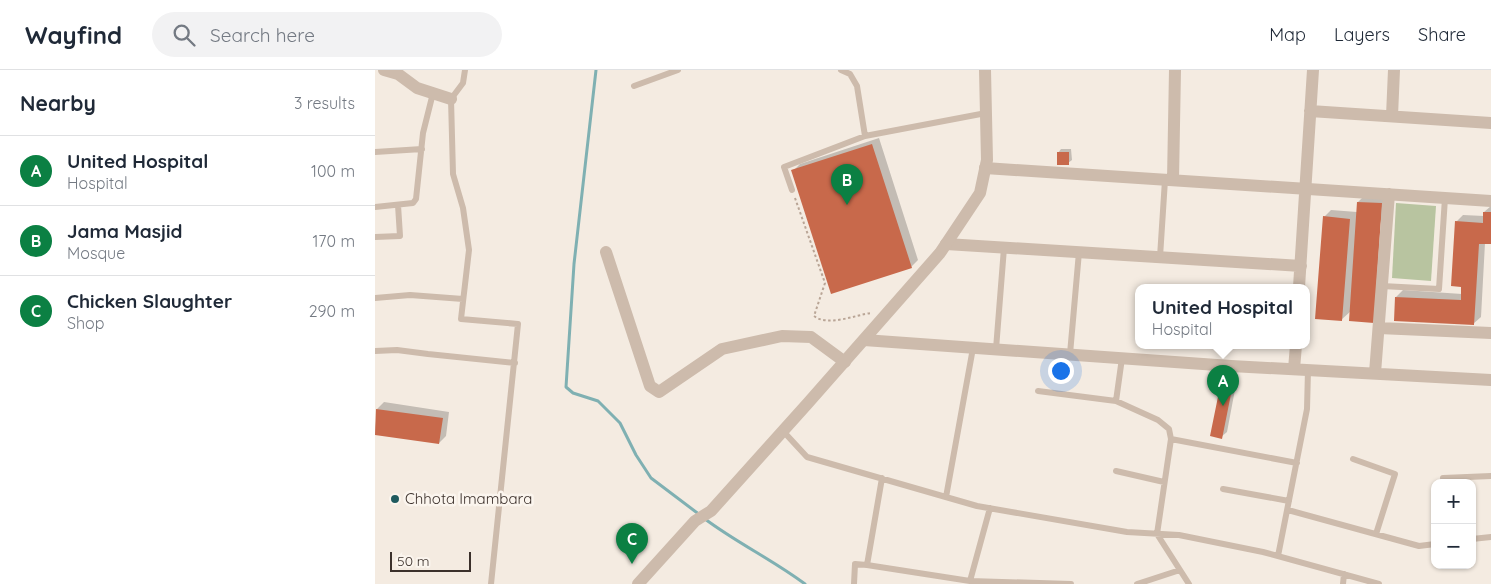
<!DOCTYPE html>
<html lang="en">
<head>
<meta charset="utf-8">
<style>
  body { margin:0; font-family:Quicksand,sans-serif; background:#f2f2f3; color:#1f2937 }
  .controls { position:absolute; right:15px; bottom:15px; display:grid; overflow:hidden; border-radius:10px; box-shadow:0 1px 4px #0004 }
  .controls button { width:45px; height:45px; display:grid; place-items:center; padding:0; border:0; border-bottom:1px solid #e0e1e3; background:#fff; color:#1f2937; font:25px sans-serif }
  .scale { position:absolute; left:15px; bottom:12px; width:81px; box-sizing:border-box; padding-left:5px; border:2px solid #3b302b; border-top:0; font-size:14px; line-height:18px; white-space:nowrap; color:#3b302b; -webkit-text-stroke:4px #fbf5ee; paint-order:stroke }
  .you { position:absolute; left:685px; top:300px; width:18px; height:18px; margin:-12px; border:4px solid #fff; border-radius:50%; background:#1a73e8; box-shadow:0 0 0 8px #1a73e833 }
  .badge { display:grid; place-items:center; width:32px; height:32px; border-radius:50%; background:#0b8043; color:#fff; font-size:16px; font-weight:700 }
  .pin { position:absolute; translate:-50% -41px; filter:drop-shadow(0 1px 2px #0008) }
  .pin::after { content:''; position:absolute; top:26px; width:18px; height:15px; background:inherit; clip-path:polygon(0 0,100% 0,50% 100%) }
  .popup { position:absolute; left:760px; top:214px; width:175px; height:65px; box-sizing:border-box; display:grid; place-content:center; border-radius:10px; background:#fff; filter:drop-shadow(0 1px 4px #0005); font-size:16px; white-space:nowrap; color:#747a83 }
  .popup b { font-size:19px; color:#1f2937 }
  .popup::after { content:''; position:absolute; left:50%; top:100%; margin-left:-10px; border:10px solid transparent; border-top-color:#fff }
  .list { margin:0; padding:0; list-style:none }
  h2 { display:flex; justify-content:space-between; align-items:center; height:65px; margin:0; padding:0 20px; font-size:21px }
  h2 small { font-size:16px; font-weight:400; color:#747a83 }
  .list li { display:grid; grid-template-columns:32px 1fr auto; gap:15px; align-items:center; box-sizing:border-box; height:70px; padding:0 20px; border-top:1px solid #e0e1e3 }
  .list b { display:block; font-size:19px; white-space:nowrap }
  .list p { margin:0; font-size:16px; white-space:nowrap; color:#747a83 }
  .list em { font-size:16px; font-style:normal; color:#747a83 }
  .icon { flex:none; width:28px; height:28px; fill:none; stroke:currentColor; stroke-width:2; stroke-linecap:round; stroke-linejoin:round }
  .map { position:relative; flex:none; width:1116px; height:514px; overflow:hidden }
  header { display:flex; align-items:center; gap:30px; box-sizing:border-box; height:70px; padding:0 25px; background:#fff; border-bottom:1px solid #e0e1e3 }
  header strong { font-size:24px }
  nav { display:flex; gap:28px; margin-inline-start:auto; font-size:18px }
  .search { width:350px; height:45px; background:#f2f2f3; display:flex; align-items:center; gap:12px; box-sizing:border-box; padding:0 18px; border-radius:28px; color:#747a83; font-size:19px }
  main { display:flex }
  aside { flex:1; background:#fff }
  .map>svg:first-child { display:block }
  .green { fill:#b8c4a0 }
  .shadow { fill:#0003 }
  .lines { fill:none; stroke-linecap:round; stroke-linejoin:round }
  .stream { stroke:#7fb0b2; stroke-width:3 }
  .building { fill:#c8694b }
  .path { stroke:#b9a596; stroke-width:2; stroke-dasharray:2.5 2.5; stroke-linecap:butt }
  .service { stroke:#cdbbac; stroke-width:6 }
  .minor { stroke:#cdbbac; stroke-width:12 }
  .tertiary { stroke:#cdbbac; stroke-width:12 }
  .poi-dot { fill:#1f5a5e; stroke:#fbf5ee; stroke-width:2 }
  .labels { text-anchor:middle; stroke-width:5; stroke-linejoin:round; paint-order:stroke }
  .poi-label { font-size:15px; fill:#3b302b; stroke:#fbf5ee; text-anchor:start }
</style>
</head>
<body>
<header>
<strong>Wayfind</strong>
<div class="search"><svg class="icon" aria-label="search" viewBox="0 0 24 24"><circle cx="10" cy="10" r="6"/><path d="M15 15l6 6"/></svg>Search here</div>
<nav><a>Map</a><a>Layers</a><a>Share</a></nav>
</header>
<main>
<aside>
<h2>Nearby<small>3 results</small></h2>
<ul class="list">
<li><span class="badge">A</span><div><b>United Hospital</b><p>Hospital</p></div><em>100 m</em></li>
<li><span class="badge">B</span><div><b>Jama Masjid</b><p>Mosque</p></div><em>170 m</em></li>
<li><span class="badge">C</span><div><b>Chicken Slaughter</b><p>Shop</p></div><em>290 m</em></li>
</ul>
</aside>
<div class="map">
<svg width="1116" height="514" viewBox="0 0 1116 514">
  <rect width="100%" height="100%" fill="#f4ebe1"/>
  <path class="green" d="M 1021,133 L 1061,136 L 1056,211 L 1017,208 Z"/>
  <path class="shadow" d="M 504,68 L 543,190 L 536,197 L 418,101 L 425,94 Z
    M 686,79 L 696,79 L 697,90 L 693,93 L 683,83 Z
    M 990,125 L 1014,127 L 976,241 L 966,250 L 949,147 L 956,140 L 982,142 L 983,132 Z
    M 1116,136 L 1116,173 L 1110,173 L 1106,247 L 1098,254 L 1021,227 L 1028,220 L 1087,224 L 1081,152 L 1088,145 L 1109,146 L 1109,142 Z
    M 852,307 L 862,309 L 852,362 L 846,367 L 847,312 Z
    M 9,332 L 74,342 L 71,366 L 64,373 L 0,364 L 2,339 Z"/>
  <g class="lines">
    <path class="stream" d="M 221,0 L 199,194 L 191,317 L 198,323 L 223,331 L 245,353 L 261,385 L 276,408 L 325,445
      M 330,449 C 362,473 398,490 430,514"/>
  </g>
  <path class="building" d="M 497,74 L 537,198 L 456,224 L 416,100 Z
    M 682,82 L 694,82 L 694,95 L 682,95 Z
    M 982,132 L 1007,133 L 999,253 L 974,251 Z
    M 1108,142 L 1116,142 L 1116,174 L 1104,174 L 1099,255 L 1019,251 L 1020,227 L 1086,230 L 1086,217 L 1076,216 L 1080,151 L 1108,153 Z
    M 948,146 L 975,149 L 967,251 L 940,249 Z
    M 846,312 L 858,314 L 847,369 L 835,366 Z
    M 1,339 L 68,348 L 64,374 L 0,365 Z"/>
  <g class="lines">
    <path class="path" d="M 420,128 L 450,213 L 439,246 C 453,257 480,245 496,243"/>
    <path class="service" d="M 90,0 L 88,13 L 76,29 L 78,104 L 88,138 L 94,180 L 86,249 L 143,254 L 116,514
      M 466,0 L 475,4 L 482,16 L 490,66 L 611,43
      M 259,16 L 303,0
      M 0,82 L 47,79
      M 417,120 L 409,97 L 490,66
      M 0,137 L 38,133 L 41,129 L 48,63 L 58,23
      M 0,167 L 25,166 L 23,135
      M 785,187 L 790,110
      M 1007,216 L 1064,219 L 1070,128
      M 0,228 L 35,225 L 88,229
      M 621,279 L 629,178
      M 0,281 L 22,280 L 53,284 L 140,293
      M 695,284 L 704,182
      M 747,288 L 741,331 L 783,350 L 794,359 L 796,369 L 782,464 L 814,514
      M 663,321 L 741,331
      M 408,361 L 432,387 L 602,436 L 752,462 L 804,465 L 888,482 L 1004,514
      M 796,369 L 922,393
      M 978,389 L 1020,404 L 1001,464
      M 741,401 L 789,412
      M 507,408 L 492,495 L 595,511 L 696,514
      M 1068,408 L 1116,406
      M 848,419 L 914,431
      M 571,427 L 598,278
      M 913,440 L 1044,476 L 1060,474
      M 1097,469 L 1116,467
      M 903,486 L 932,339 L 933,300
      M 595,511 L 615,438
      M 479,514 L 480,494 L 492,495
      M 762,514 L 805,500
      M 968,514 L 969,504"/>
    <path class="minor" d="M 9,0 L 23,4 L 42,18 L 76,29
      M 935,41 L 1116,53
      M 1017,46 L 1019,0
      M 610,98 L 1116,131
      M 798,110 L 800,0
      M 571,174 L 926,196
      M 231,182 L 275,316 L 284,322 L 347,279 L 407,266 L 436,267 L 470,292
      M 924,217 L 938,0
      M 1004,258 L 1116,263
      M 489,270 L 856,296 L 1116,310
      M 919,299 L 921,275
      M 1000,303 L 1014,124"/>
    <path class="tertiary" d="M 263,514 L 320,451 L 336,441 L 433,333 L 565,183 L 605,123 L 612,90 L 610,0"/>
  </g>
  <circle class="poi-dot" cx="20" cy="429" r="5"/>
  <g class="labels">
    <g class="poi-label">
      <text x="30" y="434">Chhota Imambara</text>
    </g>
  </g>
</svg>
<div class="controls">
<button>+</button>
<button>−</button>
</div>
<div class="scale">50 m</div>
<div class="you"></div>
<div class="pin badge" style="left:848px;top:336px">A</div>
<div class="popup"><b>United Hospital</b>Hospital</div>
<div class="pin badge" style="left:472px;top:135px">B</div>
<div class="pin badge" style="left:257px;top:494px">C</div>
</div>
</main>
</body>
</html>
